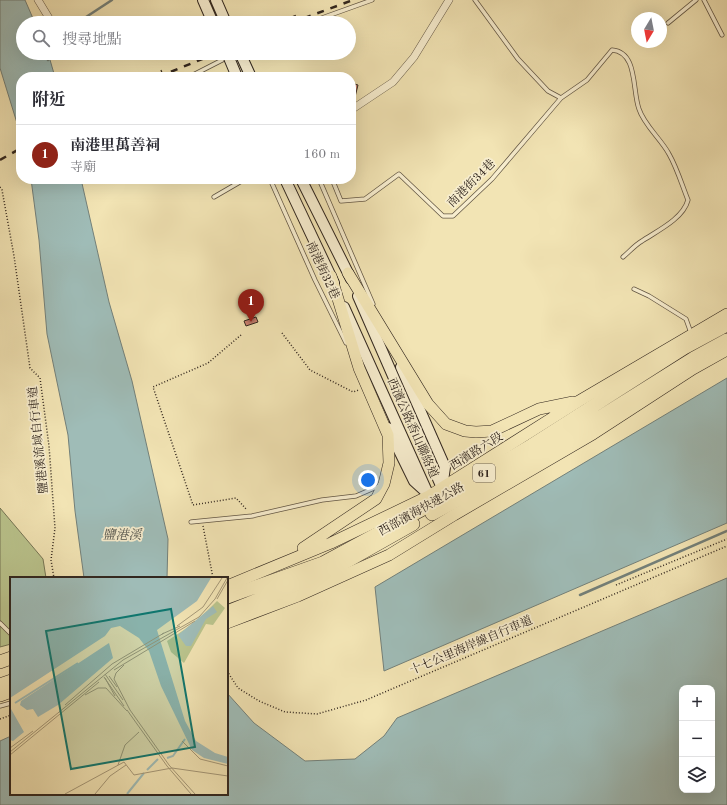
<!DOCTYPE html>
<html lang="zh-TW">
<head>
<meta charset="utf-8">
<style>
  body { margin:0; font-family:"Old Standard TT","Noto Serif TC",serif; background:#f2f2f3; color:#2b2b33 }
  .controls { position:absolute; right:12px; bottom:12px; display:grid; overflow:hidden; border-radius:8px; box-shadow:0 4px 16px #0002 }
  .controls button { width:36px; height:36px; display:grid; place-items:center; padding:0; border:0; border-bottom:1px solid #e1e1e2; background:#fff; color:#2b2b33; font:20px sans-serif }
  .compass { position:absolute; left:631px; top:12px; width:36px; height:36px; border-radius:50%; background:#fff; box-shadow:0 4px 16px #0002; rotate:190deg }
  .you { position:absolute; left:368px; top:480px; width:14px; height:14px; margin:-10px; border:3px solid #fff; border-radius:50%; background:#1a73e8; box-shadow:0 0 0 6px #1a73e833 }
  .badge { display:grid; place-items:center; width:26px; height:26px; border-radius:50%; background:#8f2418; color:#fff; font-size:13px; font-weight:700 }
  .pin { position:absolute; translate:-50% -33px; filter:drop-shadow(0 1px 2px #0008) }
  .pin::after { content:''; position:absolute; top:21px; width:14px; height:12px; background:inherit; clip-path:polygon(0 0,100% 0,50% 100%) }
  .list { margin:0; padding:0; list-style:none }
  h2 { display:flex; justify-content:space-between; align-items:center; height:52px; margin:0; padding:0 16px; font-size:17px }
  h2 small { font-size:13px; font-weight:400; color:#7c7c81 }
  .list li { display:grid; grid-template-columns:26px 1fr auto; gap:12px; align-items:center; box-sizing:border-box; height:60px; padding:0 16px; border-top:1px solid #e1e1e2 }
  .list b { display:block; font-size:15px; white-space:nowrap }
  .list p { margin:0; font-size:13px; white-space:nowrap; color:#7c7c81 }
  .list em { font-size:13px; font-style:normal; color:#7c7c81 }
  .icon { flex:none; width:22px; height:22px; fill:none; stroke:currentColor; stroke-width:2; stroke-linecap:round; stroke-linejoin:round }
  .map { position:relative; flex:none; width:727px; height:805px; overflow:hidden }
  .search { position:absolute; background:#fff; box-shadow:0 4px 16px #0002; left:16px; top:16px; width:340px; height:44px; display:flex; align-items:center; gap:10px; box-sizing:border-box; padding:0 14px; border-radius:22px; color:#7c7c81; font-size:15px }
  .panel { position:absolute; background:#fff; box-shadow:0 4px 16px #0002; left:16px; top:72px; width:340px; height:112px; border-radius:16px }
  .map>svg:first-child { display:block }
  .green { fill:#bac48d; stroke:#767656 }
  .water { fill:#9fbcb7; stroke:#73807a; fill-rule:evenodd }
  .lines { fill:none; stroke-linecap:round; stroke-linejoin:round }
  .stream { stroke:#73807a; stroke-width:2.5 }
  .building { fill:#cf8373; stroke:#32271f }
  .lane-casing { stroke:#625644; stroke-width:5 }
  .street-casing { stroke:#625644; stroke-width:8 }
  .secondary-casing { stroke:#32271f; stroke-width:12 }
  .primary-casing { stroke:#32271f; stroke-width:12 }
  .highway-casing { stroke:#32271f; stroke-width:14 }
  .path { stroke:#32271f; stroke-width:1.5; stroke-dasharray:1 2; stroke-linecap:butt }
  .lane { stroke:#f7edce; stroke-width:3.5 }
  .street { stroke:#f7edce; stroke-width:7 }
  .secondary { stroke:#f7edce; stroke-width:10 }
  .primary { stroke:#f2e4b4; stroke-width:11 }
  .highway { stroke:#f2e4b4; stroke-width:13 }
  .rail { stroke:#32271f; stroke-width:2.5; stroke-dasharray:7 7; stroke-linecap:butt }
  .secondary-bridge-casing { stroke:#32271f; stroke-width:12; stroke-linecap:butt }
  .secondary-bridge { stroke:#f7edce; stroke-width:10 }
  .labels { text-anchor:middle; stroke-width:3.5; stroke-linejoin:round; paint-order:stroke }
  .shield { fill:#f7edce; stroke:#6d6254; stroke-width:1 }
  .shield-label { font-size:11px; font-weight:bold; fill:#32271f }
  .street-label { font-size:12px; fill:#32271f; stroke:#f7edce }
  .water-label { font-size:13px; font-style:italic; fill:#53544d; stroke:#f7edce }
  .inset-river { fill:none; stroke:#9fbcb7; stroke-width:2 }
  .inset-road { fill:none; stroke:#a59878; stroke-width:1 }
  .view { fill:#0f766e; fill-opacity:0.15; stroke:#0f766e; stroke-width:2 }
  .inset-edge { fill:none; stroke:#32271f; stroke-width:2 }
</style>
</head>
<body>
<div class="map">
<svg width="727" height="805" viewBox="0 0 727 805">
  <rect width="100%" height="100%" fill="#f2e4b4"/>
  <filter id="stains"><feTurbulence type="fractalNoise" baseFrequency=".005" numOctaves="4"/><feColorMatrix values="0 0 0 0 .2 0 0 0 0 .09 0 0 0 0 .02 0 0 0 .5 -.17"/></filter>
  <radialGradient id="worn" r=".72"><stop offset=".6" stop-color="#630" stop-opacity="0"/><stop offset="1" stop-color="#630" stop-opacity=".3"/></radialGradient>
  <path class="green" d="M 0,508 L 43,559 L 46,578 L 11,578 L 11,644 L 0,647 Z"/>
  <path class="water" d="M 0,0 L 25,0 L 35,23 L 23,23 L 23,53 L 48,53 L 55,77 L 21,77 L 21,136 L 0,68 Z
    M 31,179 L 81,179 L 109,302 L 132,381 L 168,539 L 167,578 L 84,578 L 75,511 L 68,435 L 47,334 L 39,240 Z
    M 727,378 L 727,523 L 384,671 L 375,587 Z
    M 727,578 L 727,805 L 0,805 L 0,741 L 11,736 L 11,794 L 227,794 L 227,693 L 254,723 L 305,761 L 355,759 L 384,736 L 397,718 ZM 682,688 L 712,688 L 712,790 L 682,790 Z"/>
  <g class="lines">
    <path class="stream" d="M 80,23 L 83,19 L 112,0
      M 48,60 L 54,53
      M 580,595 L 727,531"/>
  </g>
  <path class="building" d="M 351,83 L 358,85 L 353,105 L 351,104 Z
    M 256,317 L 258,322 L 246,326 L 244,321 Z"/>
  <g class="lines">
    <g class="lane-casing">
      <path id="lane" d="M 475,0 L 518,59 L 548,91 L 561,98 L 587,80 L 612,50 C 638,52 632,90 639,109 C 644,125 661,139 669,154 C 677,168 682,185 688,200 C 683,219 657,231 642,241 C 635,245 629,252 623,257
        M 704,0 L 722,35
        M 308,23 L 372,0
        M 668,23 L 696,0
        M 189,77 L 236,53
        M 270,179 L 315,280 L 346,343
        M 319,179 L 373,304
        M 332,179 L 341,201 L 365,199 L 399,174 L 443,216 L 453,216 L 492,179 L 561,98
        M 214,197 L 245,179
        M 634,289 L 649,296 L 686,319 L 691,333
        M 191,522 L 252,516 L 322,500 L 356,496 L 379,486
        M 0,623 L 11,634
        M 0,706 L 11,703"/>
    </g>
    <g class="street-casing">
      <path id="street" d="M 38,0 L 52,23
        M 351,110 L 393,82 L 414,57 L 449,0"/>
    </g>
    <g class="secondary-casing">
      <path id="secondary" d="M 203,0 L 213,23
        M 216,0 L 226,23
        M 240,53 L 251,77
        M 285,179 L 334,283
        M 301,179 L 351,279
        M 358,296 L 442,488 L 448,494
        M 344,307 L 429,496 L 434,501
        M 401,367 L 445,467 L 442,488
        M 388,428 L 414,481 L 425,491"/>
    </g>
    <g class="primary-casing">
      <path id="primary" d="M 348,273 L 428,404 L 446,424 L 465,431 L 476,432 L 492,431 L 539,409 L 573,402
        M 303,548 L 376,499 L 384,484 L 389,463 L 388,435 L 359,368 L 331,276
        M 227,586 L 331,543 L 429,496 L 579,401 L 727,314
        M 227,623 L 298,596 L 389,555 L 454,515 L 593,434 L 693,369 L 727,350
        M 0,696 L 11,692"/>
    </g>
    <g class="highway-casing">
      <path id="highway" d="M 432,514 L 538,456 L 694,358 L 727,340
        M 227,597 L 323,563 L 436,502 L 532,445 L 684,348 L 727,325
        M 227,612 L 328,572 L 413,524
        M 0,662 L 11,658
        M 0,685 L 11,681"/>
    </g>
    <path class="path" d="M 0,187 L 2,190 L 14,256 L 30,368 L 40,378 L 49,446 L 55,528 L 51,560 L 54,578
      M 282,333 L 310,370 L 353,392 L 359,390
      M 241,335 L 208,363 L 153,387 L 193,505 L 236,498 L 247,510
      M 203,526 L 213,578
      M 616,585 L 727,539
      M 227,671 L 238,688 L 259,701 L 285,712 L 317,714 L 366,700 L 727,546
      M 0,719 L 11,715"/>
    <use href="#lane" class="lane"/>
    <use href="#street" class="street"/>
    <use href="#secondary" class="secondary"/>
    <use href="#primary" class="primary"/>
    <use href="#highway" class="highway"/>
    <path class="rail" d="M 278,23 L 296,16
      M 291,23 L 353,0
      M 148,77 L 162,71
      M 158,77 L 217,53
      M 0,160 L 21,148"/>
    <g class="secondary-bridge-casing">
      <path id="secondary-bridge" d="M 227,53 L 237,77"/>
    </g>
    <use href="#secondary-bridge" class="secondary-bridge"/>
  </g>
  <g class="labels">
    <rect class="shield" x="473" y="464" width="22" height="18" rx="3"/>
    <g class="shield-label">
      <text x="484" y="477">61</text>
    </g>
    <g class="street-label">
      <text transform="translate(471 183) rotate(-45)" y="4">南港街34巷</text>
      <text transform="translate(323 270) rotate(65)" y="4">南港街32巷</text>
      <text transform="translate(413 428) rotate(66)" y="4">西濱公路香山聯絡道</text>
      <text transform="translate(38 440) rotate(-96)" y="4">鹽港溪流域自行車道</text>
      <text transform="translate(476 451) rotate(-32)" y="4">西濱路六段</text>
      <text transform="translate(421 509) rotate(-29)" y="4">西部濱海快速公路</text>
      <text transform="translate(471 645) rotate(-23)" y="4">十七公里海岸線自行車道</text>
    </g>
    <g class="water-label">
      <text x="122" y="539">鹽港溪</text>
    </g>
  </g>
  <g transform="translate(10 577)">
    <rect width="218" height="218" fill="#f2e4b4"/>
    <path d="M 207,24 L 215,31 L 203,48 L 196,47 L 174,86 L 161,75 L 157,64 L 186,45 Z" fill="#bac48d"/>
    <path d="M 0,1 L 201,1 L 187,24 L 147,53 L 175,144 L 186,164 L 205,176 L 218,180 L 218,187 L 194,181 L 182,173 L 151,109 L 139,74 L 129,61 L 110,49 L 101,51 L 95,59 L 0,121 ZM 203,29 L 207,35 L 196,42 L 181,69 L 176,69 L 168,58 ZM 99,66 L 103,81 L 48,128 L 28,140 L 23,132 L 17,133 L 10,128 L 11,124 ZM 1,132 L 14,155 L 3,164 L 0,163 Z" fill="#9fbcb7"/>
    <path class="inset-river" d="M 5,126 L 68,86M 157,181 L 163,179 L 175,162M 137,193 L 148,182M 117,217 L 134,196"/>
    <path class="inset-road" d="M 207,22 L 218,3M 167,49 L 193,30 L 212,1M 152,57 L 170,49M 114,88 L 106,96 L 104,102 L 120,133M 104,93 L 185,44M 95,97 L 113,123M 99,99 L 107,110M 94,100 L 114,129M 95,101 L 105,119M 75,118 L 88,111 L 96,111 L 117,134M 55,128 L 102,87 L 154,56M 117,133 L 157,189 L 181,217M 120,133 L 159,188 L 185,217M 172,164 L 190,182 L 218,189M 0,171 L 23,154M 0,175 L 113,83 L 189,40 L 205,22 L 217,1M 0,178 L 89,105M 108,188 L 115,168 L 129,155M 55,217 L 114,185 L 124,198 L 162,191 L 218,199M 85,217 L 100,199 L 116,188"/>
    <path class="view" d="M 161,32 L 185,170 L 61,192 L 36,54 Z"/>
    <rect width="218" height="218" class="inset-edge"/>
  </g>
  <rect width="100%" height="100%" filter="url(#stains)"/>
  <rect width="100%" height="100%" fill="url(#worn)"/>
</svg>
<div class="controls">
<button>+</button>
<button>−</button>
<button><svg class="icon" aria-label="layers" viewBox="0 0 24 24"><path d="M12 4l9 5-9 5-9-5zM3 14l9 5 9-5"/></svg></button>
</div>
<svg class="compass" viewBox="-18 -18 36 36"><path d="M0-13l5 13h-10z" fill="#e53935"/><path d="M0 13l5-13h-10z" fill="#7c7c81"/></svg>
<div class="you"></div>
<div class="pin badge" style="left:251px;top:322px">1</div>
<div class="search"><svg class="icon" aria-label="search" viewBox="0 0 24 24"><circle cx="10" cy="10" r="6"/><path d="M15 15l6 6"/></svg>搜尋地點</div>
<section class="panel">
<h2>附近<small></small></h2>
<ul class="list">
<li><span class="badge">1</span><div><b>南港里萬善祠</b><p>寺廟</p></div><em>160 m</em></li>
</ul>
</section>
</div>
</body>
</html>
